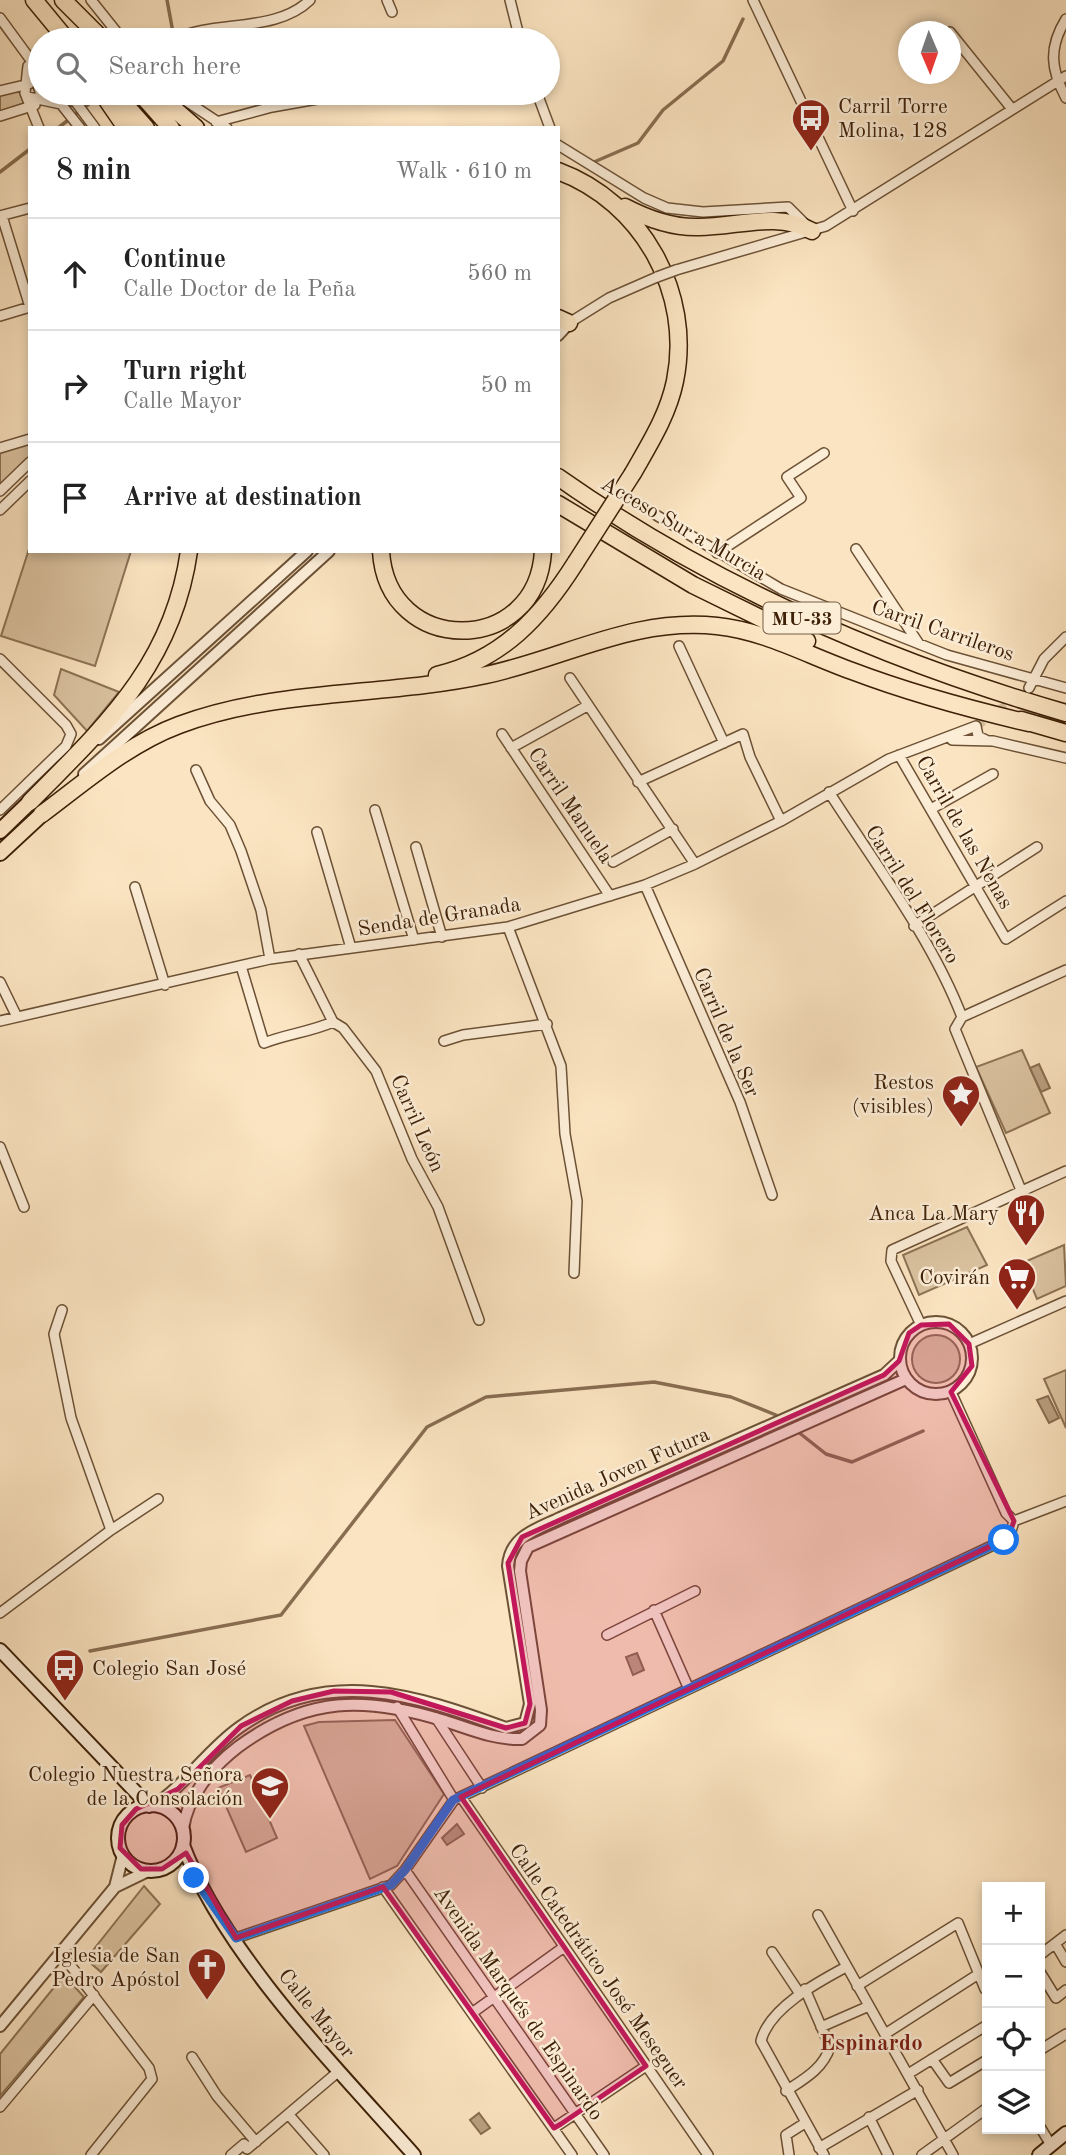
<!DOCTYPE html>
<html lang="en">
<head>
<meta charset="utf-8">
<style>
  body { margin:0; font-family:"Old Standard TT",serif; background:#f6f6f6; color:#222 }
  .controls { position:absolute; right:21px; bottom:21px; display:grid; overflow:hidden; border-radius:0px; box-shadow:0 4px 10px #0003 }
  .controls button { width:63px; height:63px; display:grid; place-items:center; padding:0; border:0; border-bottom:2px solid #e0e0e0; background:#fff; color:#222; font:35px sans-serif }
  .compass { position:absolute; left:898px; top:21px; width:63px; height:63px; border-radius:50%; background:#fff; box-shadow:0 4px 10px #0003; rotate:178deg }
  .stop { position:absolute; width:21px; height:21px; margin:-16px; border:5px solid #1a73e8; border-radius:50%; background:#fff }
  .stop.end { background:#1a73e8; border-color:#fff; box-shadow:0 2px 7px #0008 }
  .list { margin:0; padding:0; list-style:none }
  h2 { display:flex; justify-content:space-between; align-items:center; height:91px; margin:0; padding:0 28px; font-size:30px }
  h2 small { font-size:23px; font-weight:400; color:#767676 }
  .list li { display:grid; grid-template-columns:46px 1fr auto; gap:21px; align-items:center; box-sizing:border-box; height:112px; padding:0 28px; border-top:2px solid #e0e0e0 }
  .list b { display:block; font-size:26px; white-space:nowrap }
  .list p { margin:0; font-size:23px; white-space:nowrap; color:#767676 }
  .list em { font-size:23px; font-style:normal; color:#767676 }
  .icon { flex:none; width:38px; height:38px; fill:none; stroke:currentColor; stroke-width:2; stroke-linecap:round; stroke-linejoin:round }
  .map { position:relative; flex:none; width:1066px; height:2155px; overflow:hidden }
  .search { position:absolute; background:#fff; box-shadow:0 4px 10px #0003; left:28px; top:28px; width:532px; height:77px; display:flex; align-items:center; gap:18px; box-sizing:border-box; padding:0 24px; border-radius:38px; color:#767676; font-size:26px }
  .panel { position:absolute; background:#fff; box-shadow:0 4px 10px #0003; left:28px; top:126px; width:532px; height:427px; border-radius:0px }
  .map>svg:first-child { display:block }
  .green { fill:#dbc3a1; stroke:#8c7254; stroke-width:2 }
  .water { fill:#baa181; stroke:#886d50; stroke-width:2 }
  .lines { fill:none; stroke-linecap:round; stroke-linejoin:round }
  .stream { stroke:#886d50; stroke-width:3.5 }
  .minor-tunnel { stroke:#d5bd9c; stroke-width:9; stroke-dasharray:9 4.5; stroke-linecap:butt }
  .minor-casing { stroke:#6c5135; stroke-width:12 }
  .tertiary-casing { stroke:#6c5135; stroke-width:14 }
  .secondary-casing { stroke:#3d2006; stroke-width:16 }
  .primary-casing { stroke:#3d2006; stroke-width:18 }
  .motorway-casing { stroke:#3d2006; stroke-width:19 }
  .minor { stroke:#fcedd7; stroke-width:9 }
  .tertiary { stroke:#fcedd7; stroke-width:10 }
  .secondary { stroke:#fcedd7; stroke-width:12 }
  .primary { stroke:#fbe4c1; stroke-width:14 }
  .motorway { stroke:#fbe4c1; stroke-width:16 }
  .minor-bridge-casing { stroke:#6c5135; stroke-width:12; stroke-linecap:butt }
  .motorway-bridge-casing { stroke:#3d2006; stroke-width:19; stroke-linecap:butt }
  .minor-bridge { stroke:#fcedd7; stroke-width:9 }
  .motorway-bridge { stroke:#fbe4c1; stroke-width:16 }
  .route { stroke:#1a73e8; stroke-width:9 }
  .marked { fill:#c2185b; fill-opacity:0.2; stroke:#c2185b; stroke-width:5; stroke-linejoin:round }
  .labels { text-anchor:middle; stroke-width:5; stroke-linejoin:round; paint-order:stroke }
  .shield { fill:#fcedd7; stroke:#765e45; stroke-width:2 }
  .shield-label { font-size:19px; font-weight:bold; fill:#3d2006 }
  .poi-label { font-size:21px; fill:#3d2006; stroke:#fcedd7; text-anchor:end }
  .street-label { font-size:21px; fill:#3d2006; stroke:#fcedd7 }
  .neighbourhood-label { font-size:23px; font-weight:bold; fill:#7a1f14; stroke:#fcedd7 }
</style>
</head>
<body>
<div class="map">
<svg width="1066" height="2155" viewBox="0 0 1066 2155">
  <rect width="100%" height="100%" fill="#fbe4c1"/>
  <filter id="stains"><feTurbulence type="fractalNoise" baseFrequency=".00286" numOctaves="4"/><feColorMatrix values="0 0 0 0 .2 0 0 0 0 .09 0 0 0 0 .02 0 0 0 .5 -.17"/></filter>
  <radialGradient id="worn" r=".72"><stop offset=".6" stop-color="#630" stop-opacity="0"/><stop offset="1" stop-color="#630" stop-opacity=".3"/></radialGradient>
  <path class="green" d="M 17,89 L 25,99 L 22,106 L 0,114 L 0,94 Z
    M 30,439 L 30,462 L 0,491 L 0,448 Z
    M 30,546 L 30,551 L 131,551 L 95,666 L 1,636 Z
    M 61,669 L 119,692 L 87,731 L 54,695 Z
    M 1022,1050 L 1050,1113 L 1006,1133 L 976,1067 Z
    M 967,1227 L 987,1265 L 919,1295 L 903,1255 Z
    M 1064,1245 L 1066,1286 L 1037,1299 L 1022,1263 Z
    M912 1359a24 24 0 1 1 48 0a24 24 0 1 1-48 0Z
    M 1066,1370 L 1066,1428 L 1044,1379 Z
    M 395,1720 L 444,1794 L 397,1866 L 370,1879 L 304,1726 L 319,1722 Z
    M 250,1775 L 277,1838 L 246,1852 L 218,1788 Z
    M 144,1886 L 160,1904 L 101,1972 L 86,1959 Z
    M 64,1975 L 84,1997 L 0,2096 L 0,2054 Z"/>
  <path class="water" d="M 1039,1064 L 1050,1088 L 1041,1092 L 1030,1068 Z
    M 1048,1396 L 1059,1418 L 1049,1423 L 1037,1400 Z
    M 637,1653 L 644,1670 L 633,1675 L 626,1657 Z
    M 457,1824 L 464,1834 L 447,1845 L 442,1838 Z
    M 479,2113 L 490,2128 L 481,2134 L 470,2120 Z"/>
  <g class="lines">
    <path class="stream" d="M 167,0 L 174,38
      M 58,128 L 99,96
      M 594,162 L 638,143 L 663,110 L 723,61 L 743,19
      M 0,172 L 30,149
      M 797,1431 L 826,1454 L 852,1462 L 923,1431
      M 90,1651 L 281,1615 L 427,1427 L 486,1397 L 654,1382 L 731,1397 L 776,1415"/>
    <path class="minor-tunnel" d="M 976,726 L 1017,698"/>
    <g class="minor-casing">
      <path id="minor" d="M 91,0 L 123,40
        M 387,0 L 392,12
        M 510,0 L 520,40
        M 753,0 L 853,211
        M 0,18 L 30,59 L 40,92
        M 1066,19 C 1048,48 1051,70 1066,98
        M 950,32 L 1012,109
        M 173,40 C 214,19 275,34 310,0
        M 500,40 L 519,32
        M 28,66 L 25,93 L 39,128
        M 0,91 L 29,84
        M 40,93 L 47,98 L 75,101 L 95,128
        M 174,93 L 227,128
        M 537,93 L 550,128
        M 28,97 L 61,104 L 80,128
        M 0,116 L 35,105
        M 216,122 L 272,107 L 351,93
        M 558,145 L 644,198 L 667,208 L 703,212 L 788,207 L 806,225
        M 0,216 L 30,208
        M 2,216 L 30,307
        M 676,270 L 826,226 L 1066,76
        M 0,316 L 30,307
        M 569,323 L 609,298 L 657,277
        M 0,448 L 30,439
        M 0,491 L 30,462
        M 0,510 L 30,481
        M 656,515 L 781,589 L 947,655 L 1066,688
        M 856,549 L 919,644
        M 717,553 L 801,498 L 787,477 L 824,453
        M 679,646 L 724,743
        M 0,659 L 66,725 L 71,734 L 66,746 L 0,810
        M 570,678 L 695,864
        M 1029,688 L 1044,659 L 1066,637
        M 502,734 L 610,896
        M 952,740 L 993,741 L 1066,758
        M 511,748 L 587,706
        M 899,755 L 1006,939 L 1066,901
        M 196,770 L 210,801 L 230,825 L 241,851 L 261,910 L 270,959
        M 638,782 L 743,734 L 750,757 L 781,821
        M 829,792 C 875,864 931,937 962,1017
        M 931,809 L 993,774
        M 375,810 L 414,940
        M 317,832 L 351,948
        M 416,847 L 442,937
        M 613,862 L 673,829
        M 645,885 L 740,1102 L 772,1195
        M 135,887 L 165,985
        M 914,926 L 1037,847
        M 508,927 L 561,1066 L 565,1134 L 577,1201 L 574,1273
        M 299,954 L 333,1022 L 343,1028 L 376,1071 L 412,1159 L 438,1207 L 479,1320
        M 241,966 L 264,1043 C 287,1034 310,1032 333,1022
        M 0,982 L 17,1017
        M 0,1021 L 270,959 L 508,927 L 645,885 L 695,864 L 781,821 L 889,759 L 976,726 L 978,736 L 986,740
        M 444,1041 L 463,1035 L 547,1024
        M 0,1147 L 24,1207
        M 1021,1190 L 955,1029 L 962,1017 L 1066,970
        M 62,1310 L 54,1334 L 71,1418 L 111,1530
        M 921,1325 L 891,1261 L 892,1250 L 1066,1171
        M 969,1344 L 1066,1301
        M 951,1392 L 1006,1513 L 1014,1521
        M 1014,1521 L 1066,1501
        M 654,1610 L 688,1687
        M 0,1613 L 111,1530 L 158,1499
        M 607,1635 L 695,1591
        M 397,1707 L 454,1800
        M 436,1718 L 482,1788
        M 461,1797 L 708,2155
        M 405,1870 L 604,2155
        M 383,1887 L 572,2155
        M 818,1915 L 953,2155
        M 236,1938 L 391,1885 L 405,1870 L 454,1800 L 1004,1540 L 1010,1535 L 1014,1521
        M 1056,1945 L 1066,1962
        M 772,1952 L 800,1994
        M 61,1953 L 149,2068 L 152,2079 L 91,2155
        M 1040,1955 L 1066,1935
        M 1040,1972 L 1056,1998 L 1066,1990
        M 857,1986 L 958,1923 L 985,1989 L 987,1988
        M 472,2013 L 564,1947
        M 821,2027 L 869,2006
        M 885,2034 L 977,1975
        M 1040,2050 L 1066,2034
        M 192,2057 L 217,2096 L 256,2142
        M 932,2059 L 949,2083 L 987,2060
        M 908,2074 L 987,2025
        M 786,2091 C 804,2079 823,2069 830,2047 L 805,1989
        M 0,2107 L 94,1995
        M 289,2115 L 324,2155
        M 869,2117 L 888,2155
        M 1040,2127 L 1051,2145
        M 554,2128 L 646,2066
        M 819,2148 L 918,2090
        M 231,2155 L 244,2144 L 247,2149 L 339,2071
        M 789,2155 L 786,2135 L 805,2123
        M 824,2155 L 761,2041 C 769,2008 818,1982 846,1967
        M 922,2155 L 987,2108"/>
    </g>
    <g class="tertiary-casing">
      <path id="tertiary" d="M 558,335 L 569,323
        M 99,739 L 307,551
        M 84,774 L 329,551
        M900 1358a36 36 0 1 1 72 0a36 36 0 1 1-72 0Z
        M 153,1806 C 187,1784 207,1750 240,1727 C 326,1665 416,1695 506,1728 L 525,1723 L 530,1704 L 508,1566 C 510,1536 537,1529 560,1518 L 884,1375 L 899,1361
        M 183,1829 C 187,1797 212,1767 238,1747 C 307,1696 365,1696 445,1721 C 470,1729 495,1740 522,1739 L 540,1725 L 541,1710 L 520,1571 L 521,1561 L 528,1547 L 906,1379
        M 115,1887 L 148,1871
        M 0,2026 L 115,1887 L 123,1855"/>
    </g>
    <g class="secondary-casing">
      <path id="secondary" d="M 0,1650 L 149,1806
        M118 1838a33 33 0 1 1 66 0a33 33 0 1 1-66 0Z
        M 183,1845 C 224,1954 337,2068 414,2155
        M 1039,2155 L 1066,2133"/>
    </g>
    <g class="primary-casing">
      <path id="primary" d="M 0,831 L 30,802
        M 0,853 L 42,814"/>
    </g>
    <g class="motorway-casing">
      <path id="motorway" d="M 34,0 L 67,40
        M 63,0 L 103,40
        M 102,93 L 126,128
        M 115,93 L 146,128
        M 140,93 L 171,128
        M 156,93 L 196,128
        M 558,171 C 642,202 693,293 675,381 C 668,415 650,443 633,473
        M 625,207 C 648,219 672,228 699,227 C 738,227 776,211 812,231
        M 558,318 L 569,323
        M 558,477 C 713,586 885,661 1066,713
        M 558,504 L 693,585 L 807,641
        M 381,551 C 387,657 537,657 543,551
        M 437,675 C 502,660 542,616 576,562
        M 1021,720 L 1066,733
        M 30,802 C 106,725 173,664 189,551
        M 42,814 C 85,782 128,744 179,725 C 278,688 384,697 486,675 C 565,658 634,617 717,626 C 765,631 807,655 852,671 C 910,693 969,709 1029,723"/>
    </g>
    <use href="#minor" class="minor"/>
    <use href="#tertiary" class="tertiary"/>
    <use href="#secondary" class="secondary"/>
    <use href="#primary" class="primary"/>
    <use href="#motorway" class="motorway"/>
    <g class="minor-bridge-casing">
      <path id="minor-bridge" d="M 657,277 L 676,270"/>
    </g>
    <g class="motorway-bridge-casing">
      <path id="motorway-bridge" d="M 576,562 L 633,473"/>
    </g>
    <use href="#minor-bridge" class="minor-bridge"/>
    <use href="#motorway-bridge" class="motorway-bridge"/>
  </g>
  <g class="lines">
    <path class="route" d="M 194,1878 L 236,1938 L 391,1885 L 405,1870 L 453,1800 L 1004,1540"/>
  </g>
  <path class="marked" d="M 949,1324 L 969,1344 L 972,1366 L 951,1392 L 1014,1521 L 1008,1538 L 461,1797 L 646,2066 L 561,2124 L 554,2128 L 383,1887 L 236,1938 L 186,1853 L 162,1869 L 141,1869 L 120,1848 L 122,1825 L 136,1809 L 178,1789 L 241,1726 L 292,1701 L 334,1691 L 391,1692 L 506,1728 L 525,1723 L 530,1704 L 508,1563 L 522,1537 L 884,1375 L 899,1361 L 909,1333 L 921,1325 Z"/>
  <defs>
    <g id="bus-pin" transform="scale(2.0125)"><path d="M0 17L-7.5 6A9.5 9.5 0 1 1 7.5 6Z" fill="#8f2418" stroke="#fcedd7"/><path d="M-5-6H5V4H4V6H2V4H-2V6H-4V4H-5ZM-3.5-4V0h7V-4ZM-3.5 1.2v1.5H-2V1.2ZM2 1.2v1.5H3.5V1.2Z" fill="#fff"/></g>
    <g id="sight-pin" transform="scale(2.0125)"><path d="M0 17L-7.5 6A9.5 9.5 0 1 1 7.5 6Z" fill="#8f2418" stroke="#fcedd7"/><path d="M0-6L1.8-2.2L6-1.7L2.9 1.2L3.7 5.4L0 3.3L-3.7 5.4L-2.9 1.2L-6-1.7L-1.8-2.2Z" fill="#fff"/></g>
    <g id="restaurant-pin" transform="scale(2.0125)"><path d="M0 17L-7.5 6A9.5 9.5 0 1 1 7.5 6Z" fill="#8f2418" stroke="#fcedd7"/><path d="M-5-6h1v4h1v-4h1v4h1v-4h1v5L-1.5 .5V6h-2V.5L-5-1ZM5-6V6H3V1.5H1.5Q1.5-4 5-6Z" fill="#fff"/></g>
    <g id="supermarket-pin" transform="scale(2.0125)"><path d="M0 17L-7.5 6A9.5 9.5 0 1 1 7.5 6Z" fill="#8f2418" stroke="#fcedd7"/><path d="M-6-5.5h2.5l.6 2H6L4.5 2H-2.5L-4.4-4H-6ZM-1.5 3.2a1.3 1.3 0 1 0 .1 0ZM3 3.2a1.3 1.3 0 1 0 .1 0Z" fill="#fff"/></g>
    <g id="school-pin" transform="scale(2.0125)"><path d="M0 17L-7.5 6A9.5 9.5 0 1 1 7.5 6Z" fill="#8f2418" stroke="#fcedd7"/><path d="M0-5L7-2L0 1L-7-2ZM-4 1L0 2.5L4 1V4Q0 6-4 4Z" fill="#fff"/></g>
    <g id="church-pin" transform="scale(2.0125)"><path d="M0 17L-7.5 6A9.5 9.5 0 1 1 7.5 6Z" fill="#8f2418" stroke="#fcedd7"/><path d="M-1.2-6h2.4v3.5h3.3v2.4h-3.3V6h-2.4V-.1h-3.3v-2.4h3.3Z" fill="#fff"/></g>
  </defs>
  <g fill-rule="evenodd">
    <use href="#bus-pin" x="811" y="118"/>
    <use href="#sight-pin" x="961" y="1094"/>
    <use href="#restaurant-pin" x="1026" y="1213"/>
    <use href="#supermarket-pin" x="1017" y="1277"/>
    <use href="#bus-pin" x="65" y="1668"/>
    <use href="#school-pin" x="270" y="1786"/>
    <use href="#church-pin" x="207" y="1967"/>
  </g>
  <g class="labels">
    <rect class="shield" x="763.5" y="602.5" width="77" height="31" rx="5"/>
    <g class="shield-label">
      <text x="802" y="625">MU-33</text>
    </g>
    <g class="poi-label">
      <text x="838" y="113" text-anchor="start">Carril Torre<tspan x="838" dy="24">Molina, 128</tspan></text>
      <text x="934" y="1089">Restos<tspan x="934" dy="24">(visibles)</tspan></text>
      <text x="999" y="1220">Anca La Mary</text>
      <text x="990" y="1284">Covirán</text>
      <text x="92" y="1675" text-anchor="start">Colegio San José</text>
      <text x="243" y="1781">Colegio Nuestra Señora<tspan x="243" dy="24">de la Consolación</tspan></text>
      <text x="180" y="1962">Iglesia de San<tspan x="180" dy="24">Pedro Apóstol</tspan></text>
    </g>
    <g class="street-label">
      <text transform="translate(684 528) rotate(30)" y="7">Acceso Sur a Murcia</text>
      <text transform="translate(943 630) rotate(19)" y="7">Carril Carrileros</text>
      <text transform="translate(571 805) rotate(56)" y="7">Carril Manuela</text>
      <text transform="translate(965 832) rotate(60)" y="7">Carril de las Nenas</text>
      <text transform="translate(913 894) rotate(58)" y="7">Carril del Florero</text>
      <text transform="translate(439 916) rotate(-9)" y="7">Senda de Granada</text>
      <text transform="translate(727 1032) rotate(67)" y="7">Carril de la Ser</text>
      <text transform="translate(418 1123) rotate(66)" y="7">Carril León</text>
      <text transform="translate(617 1473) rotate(-24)" y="7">Avenida Joven Futura</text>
      <text transform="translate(599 1966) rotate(55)" y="7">Calle Catedrático José Meseguer</text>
      <text transform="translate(519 2003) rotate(55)" y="7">Avenida Marqués de Espinardo</text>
      <text transform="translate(317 2013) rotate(51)" y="7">Calle Mayor</text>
    </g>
    <g class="neighbourhood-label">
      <text x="871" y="2050">Espinardo</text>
    </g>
  </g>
  <rect width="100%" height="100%" filter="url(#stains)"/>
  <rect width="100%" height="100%" fill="url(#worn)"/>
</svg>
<div class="controls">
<button>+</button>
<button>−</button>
<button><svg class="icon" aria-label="locate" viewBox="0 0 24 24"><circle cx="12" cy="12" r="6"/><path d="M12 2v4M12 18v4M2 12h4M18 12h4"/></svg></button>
<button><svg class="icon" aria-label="layers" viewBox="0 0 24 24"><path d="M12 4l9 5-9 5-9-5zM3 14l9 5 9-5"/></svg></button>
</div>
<svg class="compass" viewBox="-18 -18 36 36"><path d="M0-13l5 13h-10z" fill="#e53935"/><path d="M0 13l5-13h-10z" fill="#767676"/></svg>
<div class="stop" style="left:1004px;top:1540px"></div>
<div class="stop end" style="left:194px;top:1878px"></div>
<div class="search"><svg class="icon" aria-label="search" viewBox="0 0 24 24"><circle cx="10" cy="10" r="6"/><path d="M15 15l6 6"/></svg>Search here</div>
<section class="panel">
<h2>8 min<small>Walk · 610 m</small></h2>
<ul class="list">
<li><svg class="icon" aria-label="ahead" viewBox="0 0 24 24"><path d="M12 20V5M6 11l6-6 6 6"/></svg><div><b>Continue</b><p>Calle Doctor de la Peña</p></div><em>560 m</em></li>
<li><svg class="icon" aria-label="right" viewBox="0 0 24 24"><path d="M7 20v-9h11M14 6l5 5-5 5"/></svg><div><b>Turn right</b><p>Calle Mayor</p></div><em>50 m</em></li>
<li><svg class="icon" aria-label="arrive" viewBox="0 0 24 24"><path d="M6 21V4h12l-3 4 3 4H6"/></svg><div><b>Arrive at destination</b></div></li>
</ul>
</section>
</div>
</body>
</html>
